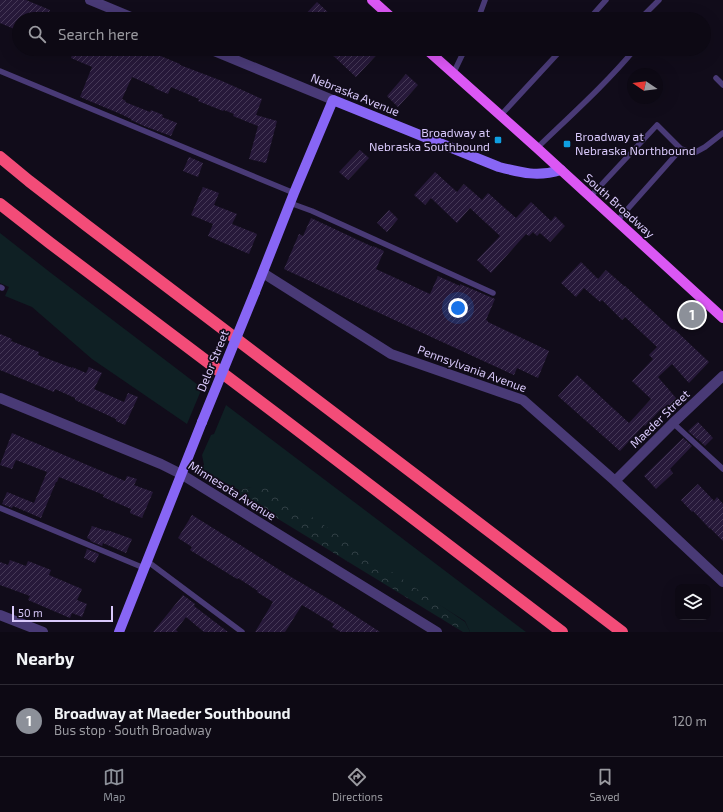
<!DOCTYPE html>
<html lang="en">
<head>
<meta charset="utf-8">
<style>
  body { margin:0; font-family:"Exo 2",sans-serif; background:#16121d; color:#f1f3f6 }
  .controls { position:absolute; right:12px; bottom:12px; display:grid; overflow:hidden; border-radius:8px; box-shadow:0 4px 16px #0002 }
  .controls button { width:36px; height:36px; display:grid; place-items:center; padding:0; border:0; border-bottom:1px solid #2d2a34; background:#0d0914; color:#f1f3f6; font:20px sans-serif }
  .compass { position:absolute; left:627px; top:68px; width:36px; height:36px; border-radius:50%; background:#0d0914; box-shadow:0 4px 16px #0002; rotate:283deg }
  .scale { position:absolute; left:12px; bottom:10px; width:101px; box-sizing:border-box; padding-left:4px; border:2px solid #d9c9fb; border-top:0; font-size:11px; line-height:14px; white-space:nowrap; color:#d9c9fb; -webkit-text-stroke:3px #110c1a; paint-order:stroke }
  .you { position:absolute; left:458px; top:308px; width:14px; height:14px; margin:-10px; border:3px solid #fff; border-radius:50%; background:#1a73e8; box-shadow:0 0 0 6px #1a73e833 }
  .badge { display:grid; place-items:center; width:26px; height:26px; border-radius:50%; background:#8c9099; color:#fff; font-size:13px; font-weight:700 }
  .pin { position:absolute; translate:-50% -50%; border:2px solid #fff; box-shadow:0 1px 4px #0006 }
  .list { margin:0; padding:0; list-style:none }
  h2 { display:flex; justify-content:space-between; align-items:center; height:52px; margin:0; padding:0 16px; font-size:17px }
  h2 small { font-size:13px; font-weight:400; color:#9a9aa0 }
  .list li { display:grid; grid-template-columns:26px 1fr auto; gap:12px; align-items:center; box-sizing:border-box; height:72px; padding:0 16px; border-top:1px solid #2d2a34 }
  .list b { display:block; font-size:15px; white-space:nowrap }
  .list p { margin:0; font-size:13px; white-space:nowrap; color:#9a9aa0 }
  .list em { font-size:13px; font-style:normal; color:#9a9aa0 }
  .icon { flex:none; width:22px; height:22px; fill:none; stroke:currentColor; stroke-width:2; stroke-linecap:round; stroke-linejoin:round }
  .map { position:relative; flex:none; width:723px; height:632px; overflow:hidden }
  .search { position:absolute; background:#0d0914; box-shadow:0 4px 16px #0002; left:12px; right:12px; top:12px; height:44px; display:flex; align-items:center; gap:10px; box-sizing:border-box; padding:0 14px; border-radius:22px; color:#9a9aa0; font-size:15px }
  .sheet { height:124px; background:#0d0914 }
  nav { display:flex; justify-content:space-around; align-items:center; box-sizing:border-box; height:56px; border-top:1px solid #2d2a34; background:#0d0914; font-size:11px; color:#9a9aa0 }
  nav a { display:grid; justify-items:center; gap:2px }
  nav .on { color:#8c9099 }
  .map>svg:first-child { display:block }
  .grass { fill:#0f2024 }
  .forest { fill:url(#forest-crowns) }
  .building { fill:url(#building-hatch) }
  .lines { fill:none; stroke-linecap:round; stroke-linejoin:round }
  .lane { stroke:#493a76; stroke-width:5.5 }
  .street { stroke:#493a76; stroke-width:10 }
  .secondary { stroke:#8866f5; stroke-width:10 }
  .primary { stroke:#db57f4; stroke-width:10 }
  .highway { stroke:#f34c78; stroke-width:12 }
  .secondary-bridge { stroke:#8866f5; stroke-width:10 }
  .poi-dot { fill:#0f9fe1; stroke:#110c1a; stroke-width:1.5 }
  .labels { text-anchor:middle; stroke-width:3.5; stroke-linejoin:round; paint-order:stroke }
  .street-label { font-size:12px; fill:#d9c9fb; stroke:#110c1a }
  .poi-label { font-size:12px; fill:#d9c9fb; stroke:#110c1a; text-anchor:end }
</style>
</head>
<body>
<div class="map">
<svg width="723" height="632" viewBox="0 0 723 632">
  <defs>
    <pattern id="forest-crowns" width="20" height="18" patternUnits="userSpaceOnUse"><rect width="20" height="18" fill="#0f2024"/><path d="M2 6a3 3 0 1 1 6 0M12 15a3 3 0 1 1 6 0" fill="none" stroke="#313f45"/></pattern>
    <pattern id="building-hatch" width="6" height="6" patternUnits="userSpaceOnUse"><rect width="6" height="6" fill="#27193a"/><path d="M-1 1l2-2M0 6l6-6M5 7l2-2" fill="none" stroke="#463957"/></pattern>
  </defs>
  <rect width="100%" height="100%" fill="#110c1a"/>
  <path class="grass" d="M 0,233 L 51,273 L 202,388 L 187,424 L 92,359 L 32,307 L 5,296 L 9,287 L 0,283 Z
    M 226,405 L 526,632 L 470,632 L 465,621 L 251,487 L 239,490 L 202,471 L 199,468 L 204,465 L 202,455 L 211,435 L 214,434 Z"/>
  <path class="forest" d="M 251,487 L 271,489 L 465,622 L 470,632 L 463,632 L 239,495 L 239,490 Z"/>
  <path class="building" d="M 0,0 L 26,0 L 50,10 L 46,19 L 19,19 L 19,31 L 0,23 Z
    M 317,2 L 335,19 L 301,19 Z
    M 74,49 L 140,49 L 151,54 L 151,52 L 180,64 L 180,65 L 222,81 L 262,99 L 256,115 L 277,121 L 266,163 L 249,159 L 258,126 L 233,116 L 234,114 L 224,110 L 223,111 L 198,101 L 199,99 L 171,87 L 168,94 L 154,88 L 155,87 L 132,77 L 122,99 L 126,101 L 125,102 L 150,112 L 151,110 L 163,115 L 162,117 L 177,123 L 171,136 L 144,126 L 131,120 L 131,119 L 123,115 L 80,97 L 92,67 L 71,58 Z
    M 326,49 L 382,49 L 356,77 Z
    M 406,74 L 418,85 L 398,107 L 387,96 Z
    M 360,150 L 369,158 L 348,180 L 339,172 Z
    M 189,157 L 203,163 L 198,177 L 183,171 Z
    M 435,172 L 457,192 L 464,184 L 482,200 L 488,193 L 516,218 L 531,202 L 551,221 L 555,216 L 565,226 L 550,242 L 540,233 L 537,236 L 533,232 L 529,236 L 526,234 L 491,273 L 477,260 L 500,236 L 470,208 L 457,223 L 431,198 L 425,205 L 414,195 Z
    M 203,187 L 219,193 L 214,205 L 237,214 L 232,224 L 257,234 L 249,254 L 208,236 L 213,224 L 191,215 Z
    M 389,210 L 398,219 L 387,232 L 377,223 Z
    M 311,218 L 373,247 L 373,246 L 384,251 L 376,269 L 430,294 L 438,276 L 460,286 L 460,284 L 495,299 L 486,320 L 488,321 L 488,322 L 549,351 L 538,378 L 517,368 L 514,375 L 284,269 L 299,234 L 303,236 Z
    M 581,262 L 598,279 L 606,270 L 624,286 L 625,286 L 673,330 L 674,329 L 709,362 L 689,383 L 672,364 L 658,377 L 676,398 L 664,411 L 661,409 L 645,426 L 644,425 L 620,451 L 558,396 L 577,375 L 629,423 L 651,399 L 632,381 L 653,359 L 649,355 L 657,347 L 625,317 L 622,320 L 602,300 L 600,302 L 584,288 L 576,297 L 561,283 Z
    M 0,334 L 12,339 L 11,341 L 39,352 L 38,355 L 72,368 L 72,367 L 86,373 L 89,367 L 102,373 L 94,389 L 124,402 L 128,393 L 138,397 L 125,425 L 116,421 L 116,419 L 75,400 L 75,398 L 55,389 L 54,392 L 0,370 Z
    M 698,422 L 713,438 L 705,446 L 698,439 L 698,440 L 688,431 Z
    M 12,433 L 125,481 L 127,476 L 137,479 L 134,485 L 153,492 L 142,518 L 130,513 L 131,509 L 103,497 L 104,495 L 59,477 L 57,482 L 56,482 L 41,518 L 13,506 L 12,508 L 2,504 L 7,492 L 34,503 L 47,472 L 16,460 L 12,469 L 0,465 Z
    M 683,438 L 692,446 L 670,469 L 673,473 L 656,489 L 644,476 Z
    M 698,484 L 714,501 L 717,497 L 723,504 L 723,541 L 710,528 L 710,529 L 693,511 L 692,512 L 681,500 Z
    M 192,515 L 253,553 L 286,574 L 337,604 L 380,632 L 341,632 L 332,627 L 334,624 L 302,605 L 285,632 L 255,632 L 273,602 L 257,592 L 258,591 L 238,578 L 237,579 L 190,550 L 192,547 L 178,538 Z
    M 92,526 L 107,531 L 107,530 L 132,539 L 126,553 L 103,543 L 102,546 L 90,541 L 91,540 L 87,538 Z
    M 87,549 L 99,554 L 95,563 L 84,558 Z
    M 10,560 L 26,566 L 28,561 L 51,570 L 49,575 L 82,589 L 77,600 L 87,604 L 82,617 L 72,613 L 70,618 L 28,600 L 30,596 L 0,585 L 0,562 L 8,565 Z
    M 183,595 L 195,604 L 194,606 L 228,632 L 204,632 L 186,617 L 176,630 L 178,632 L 153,632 Z"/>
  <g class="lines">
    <path class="lane" d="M 478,19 L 485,0
      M 589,19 L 606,0
      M 642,19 L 642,17 L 659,0
      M 0,71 L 294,193
      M 453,74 L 465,49
      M 716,78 L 723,85
      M 500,116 L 562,49
      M 537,148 C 570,116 605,85 635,49
      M 681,149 L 694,153 L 705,147 L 723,133
      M 590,197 L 657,125 L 681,149 L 617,221
      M 290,203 L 312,211 L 493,293
      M 0,287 L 2,288
      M 673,423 L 723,469
      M 0,508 L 144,568
      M 147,561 L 242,632"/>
    <path class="street" d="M 90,0 L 136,19
      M 209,49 L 333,100
      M 263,273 L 391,354 L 523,400 L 615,481 L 723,582
      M 0,398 L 161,464 L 181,474 L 437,632
      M 615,481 L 673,423 L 723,376
      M 0,615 L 43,632"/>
    <path class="secondary" d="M 255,292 L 294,193 L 333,100 L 499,167 C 522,173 538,177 561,170
      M 119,632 L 202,422"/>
    <path class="primary" d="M 372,0 L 393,19
      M 426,49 L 537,148 L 723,318"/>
    <path class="highway" d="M 0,157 L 29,181 L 86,225 L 622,632
      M 0,204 L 50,243 L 291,425 L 562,632"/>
    <path class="secondary-bridge" d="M 202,422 L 255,292"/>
  </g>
  <g class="poi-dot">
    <rect x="494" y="136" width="8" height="8" rx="2"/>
    <rect x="563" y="140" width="8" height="8" rx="2"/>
  </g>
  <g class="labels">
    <g class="street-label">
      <text transform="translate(355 95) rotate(22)" y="4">Nebraska Avenue</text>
      <text transform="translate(619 206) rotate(42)" y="4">South Broadway</text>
      <text transform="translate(213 361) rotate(-68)" y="4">Delor Street</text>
      <text transform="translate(472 369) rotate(20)" y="4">Pennsylvania Avenue</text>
      <text transform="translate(660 419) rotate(-44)" y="4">Maeder Street</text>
      <text transform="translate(232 491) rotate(32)" y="4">Minnesota Avenue</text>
    </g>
    <g class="poi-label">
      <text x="490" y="137">Broadway at<tspan x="490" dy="14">Nebraska Southbound</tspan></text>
      <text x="575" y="141" text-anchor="start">Broadway at<tspan x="575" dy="14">Nebraska Northbound</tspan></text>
    </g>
  </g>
</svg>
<div class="controls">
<button><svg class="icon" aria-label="layers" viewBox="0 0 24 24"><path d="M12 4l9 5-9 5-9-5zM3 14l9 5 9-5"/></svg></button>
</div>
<svg class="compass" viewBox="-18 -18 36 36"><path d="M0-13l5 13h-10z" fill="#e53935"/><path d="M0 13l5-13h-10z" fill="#9a9aa0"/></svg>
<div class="scale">50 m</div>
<div class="you"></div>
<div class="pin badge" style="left:692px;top:315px">1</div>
<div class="search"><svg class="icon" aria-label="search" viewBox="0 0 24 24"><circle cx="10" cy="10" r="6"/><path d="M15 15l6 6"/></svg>Search here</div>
</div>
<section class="sheet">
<h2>Nearby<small></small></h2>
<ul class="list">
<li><span class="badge">1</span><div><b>Broadway at Maeder Southbound</b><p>Bus stop · South Broadway</p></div><em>120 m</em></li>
</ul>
</section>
<nav>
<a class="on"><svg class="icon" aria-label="map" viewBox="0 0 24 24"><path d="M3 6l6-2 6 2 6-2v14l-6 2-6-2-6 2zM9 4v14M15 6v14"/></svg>Map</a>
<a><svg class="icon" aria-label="directions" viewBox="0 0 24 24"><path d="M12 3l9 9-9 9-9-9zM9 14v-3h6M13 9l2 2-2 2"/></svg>Directions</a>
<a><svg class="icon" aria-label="saved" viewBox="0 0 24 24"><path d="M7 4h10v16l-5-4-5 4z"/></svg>Saved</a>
</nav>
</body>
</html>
